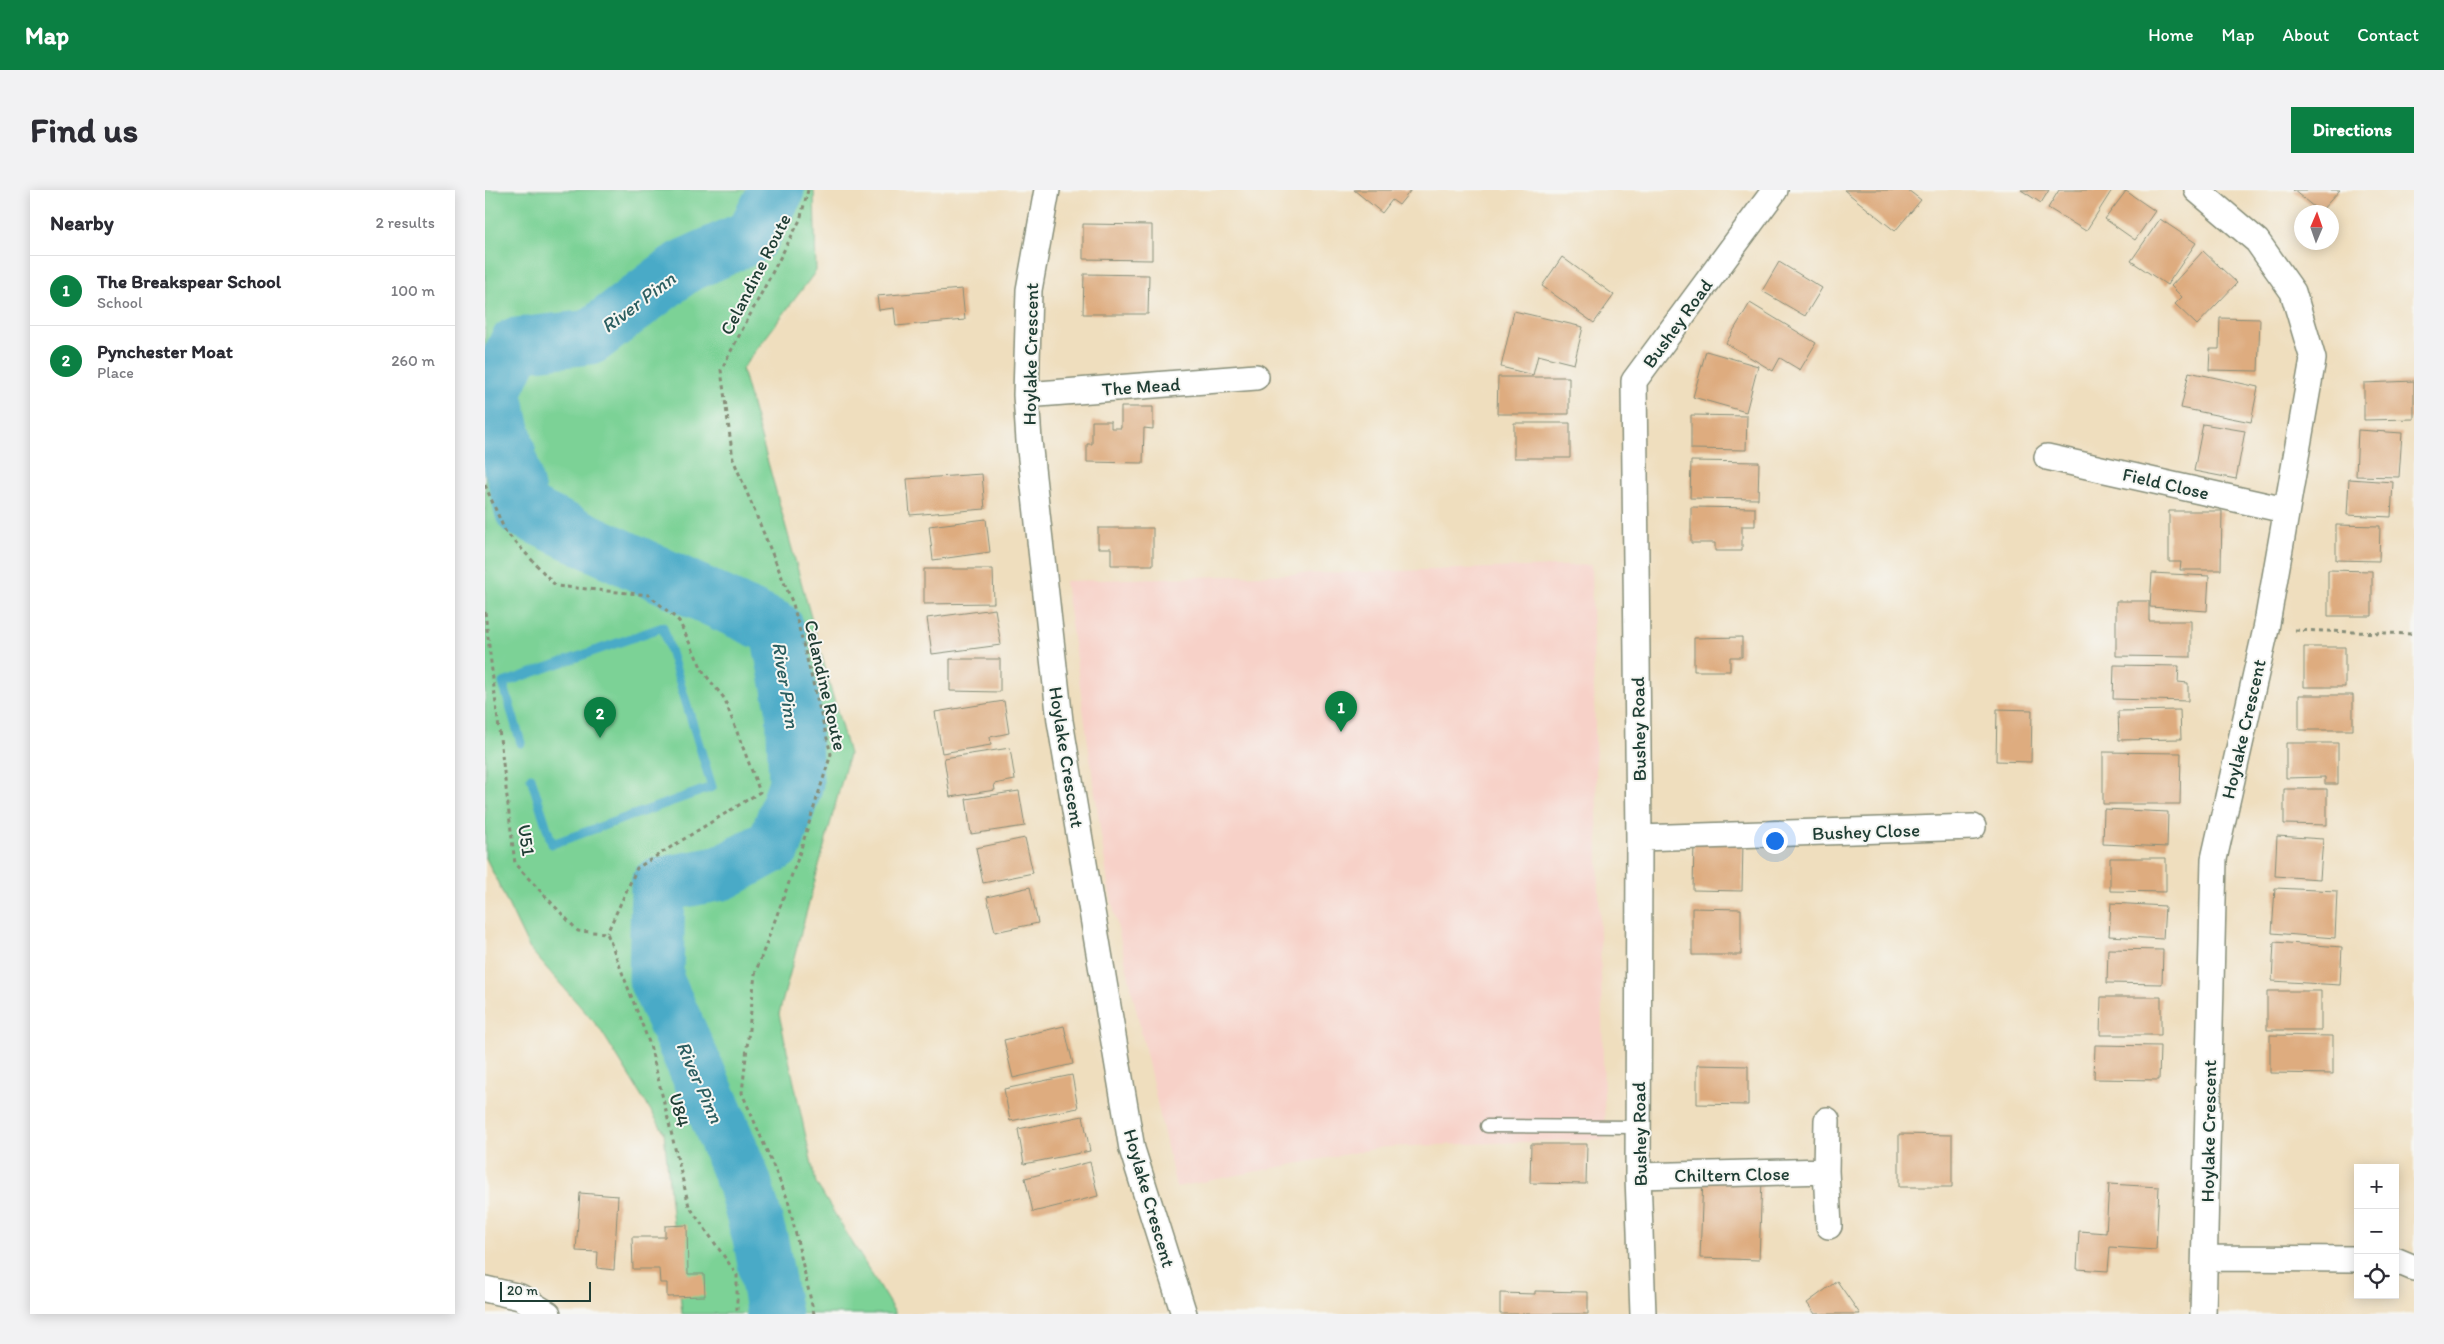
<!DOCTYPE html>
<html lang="en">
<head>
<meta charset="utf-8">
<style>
  body { margin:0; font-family:Itim,sans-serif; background:#f2f2f3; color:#2b2b33 }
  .controls { position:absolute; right:15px; bottom:15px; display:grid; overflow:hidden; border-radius:0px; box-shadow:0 2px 12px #0003 }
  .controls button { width:45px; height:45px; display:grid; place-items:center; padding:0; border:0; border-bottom:1px solid #e1e1e2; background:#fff; color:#2b2b33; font:25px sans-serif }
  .compass { position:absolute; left:1809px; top:15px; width:45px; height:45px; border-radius:50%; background:#fff; box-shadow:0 2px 12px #0003; rotate:2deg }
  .scale { position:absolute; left:15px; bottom:12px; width:91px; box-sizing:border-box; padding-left:5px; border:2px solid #1f3d34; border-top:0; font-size:14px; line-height:18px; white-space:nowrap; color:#1f3d34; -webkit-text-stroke:4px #f6f6f2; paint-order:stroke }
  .you { position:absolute; left:1289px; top:650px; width:18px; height:18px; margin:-12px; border:4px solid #fff; border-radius:50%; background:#1a73e8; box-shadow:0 0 0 8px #1a73e833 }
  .badge { display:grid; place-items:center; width:32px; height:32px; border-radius:50%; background:#0b8043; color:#fff; font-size:16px; font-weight:700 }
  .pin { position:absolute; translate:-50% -41px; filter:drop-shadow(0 1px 2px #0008) }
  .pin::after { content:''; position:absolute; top:26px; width:18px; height:15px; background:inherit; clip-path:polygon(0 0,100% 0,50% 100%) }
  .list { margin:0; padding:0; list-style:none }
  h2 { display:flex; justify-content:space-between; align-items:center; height:65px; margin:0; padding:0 20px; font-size:21px }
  h2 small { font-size:16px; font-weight:400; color:#7c7c81 }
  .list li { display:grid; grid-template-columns:32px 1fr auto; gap:15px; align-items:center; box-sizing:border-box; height:70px; padding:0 20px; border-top:1px solid #e1e1e2 }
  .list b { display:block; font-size:19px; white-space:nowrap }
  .list p { margin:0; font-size:16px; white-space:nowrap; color:#7c7c81 }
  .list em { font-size:16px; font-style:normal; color:#7c7c81 }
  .icon { flex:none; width:28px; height:28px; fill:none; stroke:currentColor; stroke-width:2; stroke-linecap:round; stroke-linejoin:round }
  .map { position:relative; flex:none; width:1929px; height:1124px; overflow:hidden; border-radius:0px }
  header { display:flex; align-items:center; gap:30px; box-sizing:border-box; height:70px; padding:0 25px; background:#0b8043; color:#fff }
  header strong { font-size:24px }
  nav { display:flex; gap:28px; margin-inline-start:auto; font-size:18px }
  .intro { display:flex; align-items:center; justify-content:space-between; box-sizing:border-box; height:120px; padding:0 30px }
  h1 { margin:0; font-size:35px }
  .button { padding:12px 22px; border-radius:0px; background:#0b8043; color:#fff; font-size:18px; font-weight:700 }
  main { display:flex; gap:30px; padding:0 30px }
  aside { flex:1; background:#fff; border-radius:0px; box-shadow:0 2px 12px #0003 }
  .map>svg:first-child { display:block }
  .built { fill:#f7d1c8 }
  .green { fill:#7cd296; stroke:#4e8865 }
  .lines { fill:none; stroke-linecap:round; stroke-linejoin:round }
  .stream { stroke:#48aac7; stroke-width:9 }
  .river { stroke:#48aac7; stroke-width:55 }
  .building { fill:#deac7f }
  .lane-casing { stroke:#878e79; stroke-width:15 }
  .street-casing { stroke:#878e79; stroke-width:28 }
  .path { stroke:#878e79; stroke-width:3; stroke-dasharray:4 4; stroke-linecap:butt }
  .lane { stroke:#fff; stroke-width:12 }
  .street { stroke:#fff; stroke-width:25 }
  .labels { text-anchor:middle; stroke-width:4; stroke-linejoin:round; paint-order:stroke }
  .street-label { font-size:19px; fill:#1f3d34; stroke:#f6f6f2 }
  .water-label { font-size:20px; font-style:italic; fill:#2b5e60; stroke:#f6f6f2 }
</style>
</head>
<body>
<header>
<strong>Map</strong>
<nav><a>Home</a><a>Map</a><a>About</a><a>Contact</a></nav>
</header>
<div class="intro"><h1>Find us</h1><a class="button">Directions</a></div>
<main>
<aside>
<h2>Nearby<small>2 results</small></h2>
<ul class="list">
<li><span class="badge">1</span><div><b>The Breakspear School</b><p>School</p></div><em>100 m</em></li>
<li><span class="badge">2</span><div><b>Pynchester Moat</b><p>Place</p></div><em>260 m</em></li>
</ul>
</aside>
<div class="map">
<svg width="1929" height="1124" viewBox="0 0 1929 1124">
  <rect width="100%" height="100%" fill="#f6f6f2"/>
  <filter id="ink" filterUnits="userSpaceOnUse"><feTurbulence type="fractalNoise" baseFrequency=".02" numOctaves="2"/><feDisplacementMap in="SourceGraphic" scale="10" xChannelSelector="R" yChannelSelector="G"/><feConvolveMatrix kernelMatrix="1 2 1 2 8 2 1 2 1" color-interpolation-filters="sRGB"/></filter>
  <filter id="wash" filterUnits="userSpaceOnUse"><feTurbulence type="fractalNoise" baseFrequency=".0096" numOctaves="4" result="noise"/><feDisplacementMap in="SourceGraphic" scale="20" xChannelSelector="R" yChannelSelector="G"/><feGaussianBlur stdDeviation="1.12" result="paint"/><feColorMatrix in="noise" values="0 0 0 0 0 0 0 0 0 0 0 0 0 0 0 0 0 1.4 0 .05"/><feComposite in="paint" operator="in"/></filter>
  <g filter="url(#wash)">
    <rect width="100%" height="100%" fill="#efdebe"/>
    <path class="built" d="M 1106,375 L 1120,949 L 899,957 L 691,997 L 623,694 L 580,391 Z"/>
    <path class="green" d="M 0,0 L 329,0 L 331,81 L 257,179 L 364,564 L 294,824 L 331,993 L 411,1124 L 197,1124 L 179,942 L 115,839 L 44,758 L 0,666 Z"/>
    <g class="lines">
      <path class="stream" d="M 36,553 L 18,493 L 178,437 L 227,597 L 67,654 L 46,588"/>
      <path class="river" d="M 289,1124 L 276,1052 L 259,992 L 226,912 L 171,790 L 173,695 L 237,683 L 290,654 L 311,593 L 308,517 L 292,439 L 37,320 L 9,202 L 31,155 L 106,147 L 198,77 L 267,46 L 292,0"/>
    </g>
    <g id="blocks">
      <path class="building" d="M 869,0 L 926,0 L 914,15 L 907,10 L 897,23 Z
        M 1359,0 L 1423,0 L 1436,10 L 1410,41 Z
        M 1536,0 L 1564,0 L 1556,13 Z
        M 1574,0 L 1627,0 L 1601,41 L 1563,18 Z
        M 1808,0 L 1855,0 L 1835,22 Z
        M 1641,1 L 1670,21 L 1650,50 L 1620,29 Z
        M 1675,29 L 1711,53 L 1682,95 L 1646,71 Z
        M 598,34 L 667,35 L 667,70 L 598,69 Z
        M 1718,61 L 1752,93 L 1712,135 L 1690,114 L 1697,107 L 1686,96 Z
        M 1077,67 L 1129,105 L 1109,133 L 1057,96 Z
        M 1294,72 L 1337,98 L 1320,126 L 1277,101 Z
        M 599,84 L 664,85 L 663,124 L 598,124 Z
        M 477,99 L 480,130 L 411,136 L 409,118 L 394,120 L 392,106 Z
        M 1265,113 L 1331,153 L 1315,180 L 1295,168 L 1288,181 L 1241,153 Z
        M 1029,121 L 1098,137 L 1089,174 L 1053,165 L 1048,185 L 1016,177 Z
        M 1735,128 L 1775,129 L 1773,181 L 1724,180 L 1725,159 L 1734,159 Z
        M 1221,161 L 1273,176 L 1261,222 L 1208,207 Z
        M 1704,182 L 1773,197 L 1766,232 L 1696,218 Z
        M 1013,187 L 1084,187 L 1084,224 L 1012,224 Z
        M 1929,191 L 1929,229 L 1879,230 L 1879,193 Z
        M 636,217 L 668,217 L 668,239 L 659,238 L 658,273 L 602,272 L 602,254 L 607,254 L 607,231 L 626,231 L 626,238 L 636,238 Z
        M 1206,225 L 1262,226 L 1261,260 L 1206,259 Z
        M 1029,233 L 1085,233 L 1085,268 L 1029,268 Z
        M 1718,234 L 1760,241 L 1751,289 L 1709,281 Z
        M 1873,240 L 1917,243 L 1914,287 L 1871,286 Z
        M 1206,271 L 1274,272 L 1273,309 L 1205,308 Z
        M 497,284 L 500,319 L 425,325 L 422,289 Z
        M 1864,289 L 1908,292 L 1906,327 L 1862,325 Z
        M 1206,317 L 1270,318 L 1270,336 L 1257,336 L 1257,361 L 1230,361 L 1230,353 L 1206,353 Z
        M 1684,321 L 1737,321 L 1736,380 L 1695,380 L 1696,372 L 1684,372 Z
        M 501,329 L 505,362 L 448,370 L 444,336 Z
        M 1851,335 L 1895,336 L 1894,371 L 1851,370 Z
        M 613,338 L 668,338 L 668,375 L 626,375 L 626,358 L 613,358 Z
        M 439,379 L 508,379 L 509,413 L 439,414 Z
        M 1843,380 L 1887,381 L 1887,426 L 1843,426 Z
        M 1667,383 L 1724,386 L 1722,421 L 1665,417 Z
        M 1631,411 L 1664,411 L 1664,431 L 1706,431 L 1706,467 L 1631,466 Z
        M 510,419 L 516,455 L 447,464 L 442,428 Z
        M 1257,447 L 1257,467 L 1245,467 L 1245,481 L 1209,481 L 1209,448 Z
        M 1819,457 L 1860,457 L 1860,497 L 1819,497 Z
        M 465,469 L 515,469 L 515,502 L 465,501 Z
        M 1629,475 L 1694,476 L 1693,492 L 1703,493 L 1703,511 L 1628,509 Z
        M 1814,505 L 1868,505 L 1868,540 L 1814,540 Z
        M 519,511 L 524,543 L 505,547 L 506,555 L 457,563 L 450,522 Z
        M 1512,519 L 1547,520 L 1546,572 L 1511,571 Z
        M 1695,520 L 1696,549 L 1634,550 L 1633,521 Z
        M 1801,553 L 1853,553 L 1853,594 L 1840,594 L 1840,587 L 1801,588 Z
        M 525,558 L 530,590 L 509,594 L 510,600 L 465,607 L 459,568 Z
        M 1618,562 L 1696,563 L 1695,614 L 1618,614 Z
        M 1799,599 L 1842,599 L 1842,635 L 1799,634 Z
        M 534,601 L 540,636 L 486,644 L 481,609 Z
        M 1619,619 L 1683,622 L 1682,657 L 1618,654 Z
        M 1792,646 L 1838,649 L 1835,689 L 1790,686 Z
        M 540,648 L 548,683 L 498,693 L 491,658 Z
        M 1209,651 L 1258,652 L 1257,701 L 1208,700 Z
        M 1625,668 L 1681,668 L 1681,702 L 1625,701 Z
        M 545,697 L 553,733 L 510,742 L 502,707 Z
        M 1790,698 L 1852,701 L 1850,748 L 1787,743 Z
        M 1626,713 L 1680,716 L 1678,749 L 1624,746 Z
        M 1207,718 L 1256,719 L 1256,765 L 1207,765 Z
        M 1789,752 L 1857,757 L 1855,795 L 1787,791 Z
        M 1623,759 L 1678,760 L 1677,794 L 1622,793 Z
        M 1782,801 L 1836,801 L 1836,840 L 1782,840 Z
        M 1616,807 L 1676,807 L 1676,845 L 1615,845 Z
        M 579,836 L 588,874 L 528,888 L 519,850 Z
        M 1785,845 L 1848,846 L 1848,884 L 1785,883 Z
        M 1610,855 L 1675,856 L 1674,890 L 1609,889 Z
        M 1212,875 L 1263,876 L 1263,915 L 1212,914 Z
        M 587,885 L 593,918 L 525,931 L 519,899 Z
        M 598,926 L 605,961 L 539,974 L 533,939 Z
        M 1414,944 L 1467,945 L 1467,997 L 1414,997 Z
        M 1046,954 L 1102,954 L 1101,994 L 1045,993 Z
        M 605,972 L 613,1006 L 548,1022 L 540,988 Z
        M 1218,987 L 1277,989 L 1274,1070 L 1215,1068 Z
        M 1624,994 L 1674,997 L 1671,1060 L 1625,1057 L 1623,1081 L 1592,1079 L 1594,1041 L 1621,1043 Z
        M 95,1003 L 133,1006 L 129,1080 L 112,1078 L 113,1062 L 91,1061 Z
        M 202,1035 L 203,1084 L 219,1084 L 220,1106 L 182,1107 L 182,1093 L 175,1093 L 174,1079 L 148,1079 L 147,1047 L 180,1047 L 180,1036 Z
        M 1352,1091 L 1375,1124 L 1330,1124 L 1322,1113 Z
        M 1050,1101 L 1103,1102 L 1103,1124 L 1015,1124 L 1015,1103 L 1050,1104 Z"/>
    </g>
  </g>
  <g filter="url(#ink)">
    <use href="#blocks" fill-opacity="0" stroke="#878e79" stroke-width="1"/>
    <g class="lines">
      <g class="lane-casing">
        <path id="lane" d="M 1002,936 L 1153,937"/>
      </g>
      <g class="street-casing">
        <path id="street" d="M 562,0 L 544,100 L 541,205 L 544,251 L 575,531 L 647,959 L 699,1124
          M 1712,0 L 1772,51 L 1808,102 L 1828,169 L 1781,439 L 1729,669 L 1718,1124
          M 541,205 L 771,187
          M 1562,267 L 1800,320
          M 1154,648 L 1488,637
          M 1342,930 L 1341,981 L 1344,1036
          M 1153,986 L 1341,981
          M 1720,1068 L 1873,1069
          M 1910,1070 L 1929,1078
          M 0,1099 L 35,1107 L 63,1124
          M 1158,1124 L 1153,986 L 1154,648 L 1149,191 L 1290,0"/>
      </g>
      <path class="path" d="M 323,0 L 315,30 L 236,180 L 248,269 L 308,414 L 346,564 L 312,671 L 270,784 L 257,903 L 303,1010 L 329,1124
        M 0,295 L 20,341 L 71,396 L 164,405 L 194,431 L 219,483 L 239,508 L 275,602 L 152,678 L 122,743
        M 0,422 L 30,674 L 93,741 L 122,743 L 165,855 L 204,1016 L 252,1085 L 252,1124
        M 1810,440 L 1929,444"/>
      <use href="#lane" class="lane"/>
      <use href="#street" class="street"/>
    </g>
  </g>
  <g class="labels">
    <g class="street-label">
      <text transform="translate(270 84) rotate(-63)" y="7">Celandine Route</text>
      <text transform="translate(1192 133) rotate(-54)" y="7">Bushey Road</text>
      <text transform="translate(545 164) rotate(-89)" y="7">Hoylake Crescent</text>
      <text transform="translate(656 196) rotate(-4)" y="7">The Mead</text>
      <text transform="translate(1681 293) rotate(13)" y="7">Field Close</text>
      <text transform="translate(341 495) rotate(77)" y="7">Celandine Route</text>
      <text transform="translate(1153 539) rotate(-91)" y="7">Bushey Road</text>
      <text transform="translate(1758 539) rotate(-77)" y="7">Hoylake Crescent</text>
      <text transform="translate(582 567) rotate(81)" y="7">Hoylake Crescent</text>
      <text transform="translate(1381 641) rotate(-2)" y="7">Bushey Close</text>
      <text transform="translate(42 650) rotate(81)" y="7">U51</text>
      <text transform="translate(195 920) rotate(76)" y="7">U84</text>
      <text transform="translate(1723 941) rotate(-89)" y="7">Hoylake Crescent</text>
      <text transform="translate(1154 944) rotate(-91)" y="7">Bushey Road</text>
      <text transform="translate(1247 984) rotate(-1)" y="7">Chiltern Close</text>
      <text transform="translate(665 1008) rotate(74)" y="7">Hoylake Crescent</text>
    </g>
    <g class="water-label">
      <text transform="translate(153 112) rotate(-37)" y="7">River Pinn</text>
      <text transform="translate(301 495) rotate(81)" y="7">River Pinn</text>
      <text transform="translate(215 892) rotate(66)" y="7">River Pinn</text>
    </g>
  </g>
</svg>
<div class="controls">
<button>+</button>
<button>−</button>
<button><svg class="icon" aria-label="locate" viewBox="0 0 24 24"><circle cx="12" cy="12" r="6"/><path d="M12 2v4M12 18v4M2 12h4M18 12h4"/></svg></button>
</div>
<svg class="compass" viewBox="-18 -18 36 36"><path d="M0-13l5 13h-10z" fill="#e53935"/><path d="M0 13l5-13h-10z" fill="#7c7c81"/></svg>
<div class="scale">20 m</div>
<div class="you"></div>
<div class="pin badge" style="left:856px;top:542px">1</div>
<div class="pin badge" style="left:115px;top:548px">2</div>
</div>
</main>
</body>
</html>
